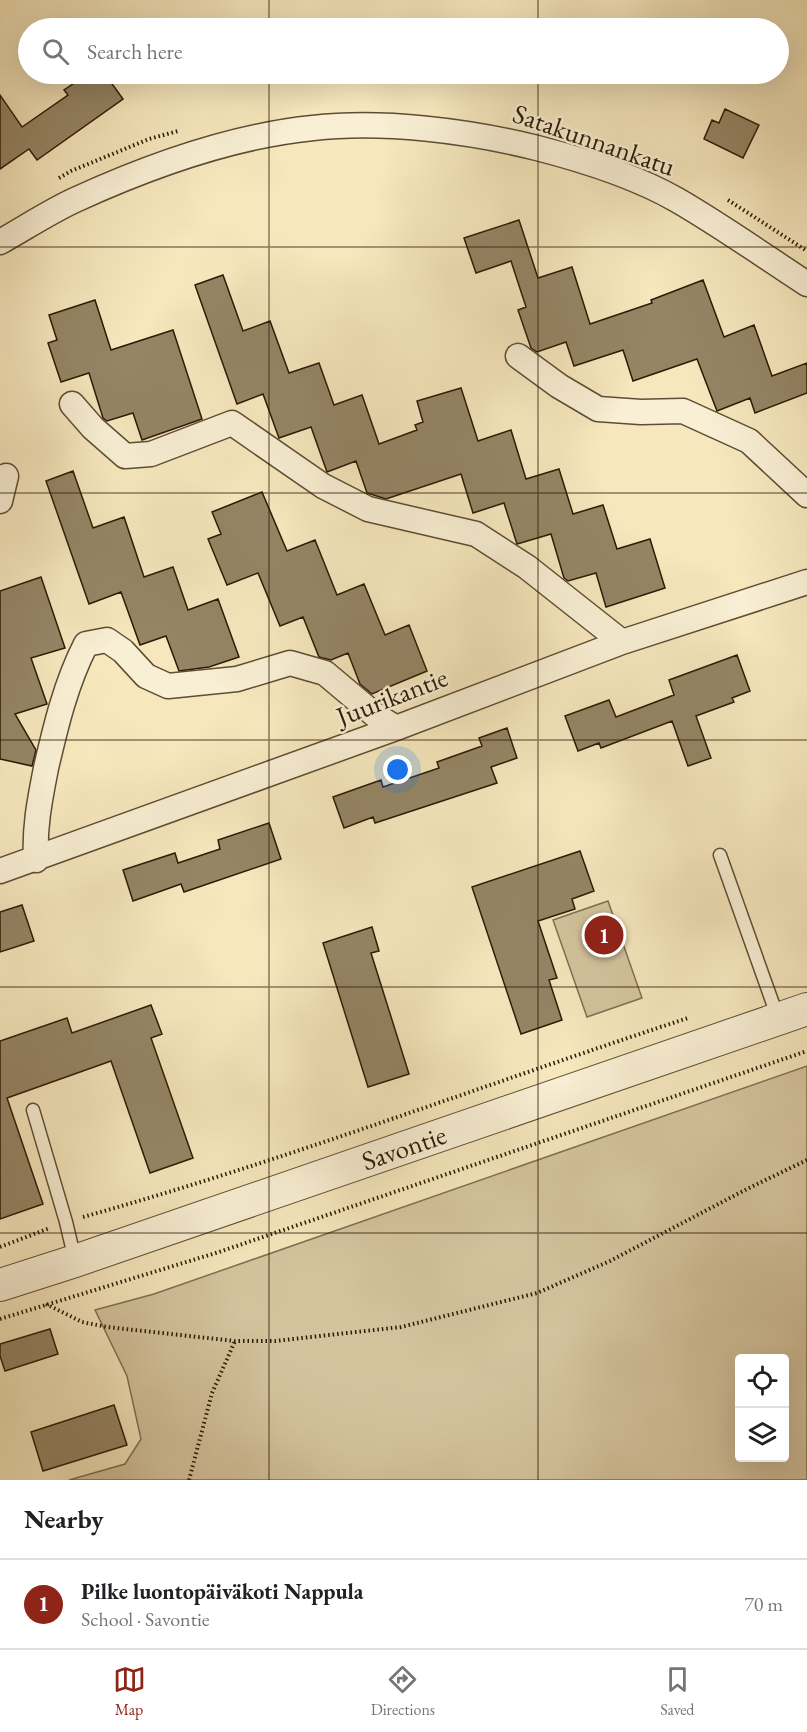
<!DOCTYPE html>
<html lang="en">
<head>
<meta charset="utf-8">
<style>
  body { margin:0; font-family:"EB Garamond",serif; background:#f2f2f2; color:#202124 }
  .controls { position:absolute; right:18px; bottom:18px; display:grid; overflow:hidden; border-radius:6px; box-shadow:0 6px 24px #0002 }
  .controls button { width:54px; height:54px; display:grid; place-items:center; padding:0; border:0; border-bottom:2px solid #e0e0e0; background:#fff; color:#202124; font:30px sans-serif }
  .you { position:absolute; left:398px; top:770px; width:21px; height:21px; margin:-15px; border:4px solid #fff; border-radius:50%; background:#1a73e8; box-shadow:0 0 0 9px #1a73e833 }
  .badge { display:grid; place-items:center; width:39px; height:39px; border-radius:50%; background:#8f2418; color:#fff; font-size:20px; font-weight:700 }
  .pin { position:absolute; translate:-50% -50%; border:3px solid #fff; box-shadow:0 2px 6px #0006 }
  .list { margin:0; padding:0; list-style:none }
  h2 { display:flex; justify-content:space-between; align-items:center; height:78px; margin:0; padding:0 24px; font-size:26px }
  h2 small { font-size:20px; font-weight:400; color:#757577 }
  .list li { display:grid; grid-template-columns:39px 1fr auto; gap:18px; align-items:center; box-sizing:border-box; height:90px; padding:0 24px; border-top:2px solid #e0e0e0 }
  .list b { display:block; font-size:22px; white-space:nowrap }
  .list p { margin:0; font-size:20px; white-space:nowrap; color:#757577 }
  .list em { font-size:20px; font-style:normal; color:#757577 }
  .icon { flex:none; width:33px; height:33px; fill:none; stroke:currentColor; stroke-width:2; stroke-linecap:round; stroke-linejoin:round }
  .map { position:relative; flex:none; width:807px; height:1480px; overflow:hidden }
  .search { position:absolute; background:#fff; box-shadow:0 6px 24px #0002; left:18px; right:18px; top:18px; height:66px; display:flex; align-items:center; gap:15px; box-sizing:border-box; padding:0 21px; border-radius:33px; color:#757577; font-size:22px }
  .sheet { height:168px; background:#fff }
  nav { display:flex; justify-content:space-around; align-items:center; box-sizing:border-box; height:84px; border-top:2px solid #e0e0e0; background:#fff; font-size:16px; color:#757577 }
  nav a { display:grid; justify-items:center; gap:3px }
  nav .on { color:#8f2418 }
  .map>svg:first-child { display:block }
  .green { fill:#d4c49e; stroke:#806f52; stroke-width:1.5; fill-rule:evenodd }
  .building { fill:#958565; stroke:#2c1a05; stroke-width:1.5 }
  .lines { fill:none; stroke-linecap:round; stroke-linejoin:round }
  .service-casing { stroke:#5e4d33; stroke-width:15 }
  .minor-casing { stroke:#5e4d33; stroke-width:27 }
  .tertiary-casing { stroke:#5e4d33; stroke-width:34 }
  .path { stroke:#2c1a05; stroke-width:4; stroke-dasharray:1.5 3; stroke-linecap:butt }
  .service { stroke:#f9efd4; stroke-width:12 }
  .minor { stroke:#f9efd4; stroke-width:24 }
  .tertiary { stroke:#f9efd4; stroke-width:32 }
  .grid { fill:none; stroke:#2c1a05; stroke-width:1.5; stroke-opacity:0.55 }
  .labels { text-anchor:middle; stroke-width:5; stroke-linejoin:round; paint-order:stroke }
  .street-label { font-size:27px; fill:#2c1a05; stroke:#f9efd4 }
</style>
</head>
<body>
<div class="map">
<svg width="807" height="1480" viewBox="0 0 807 1480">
  <rect width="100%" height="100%" fill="#f6e7bd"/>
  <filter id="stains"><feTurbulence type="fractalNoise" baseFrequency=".00333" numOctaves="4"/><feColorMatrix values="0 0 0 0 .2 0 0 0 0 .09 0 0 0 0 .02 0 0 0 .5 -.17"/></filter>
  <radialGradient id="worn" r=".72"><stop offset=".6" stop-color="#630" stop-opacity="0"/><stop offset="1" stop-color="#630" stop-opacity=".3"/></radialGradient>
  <path class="green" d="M 608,901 L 642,998 L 587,1017 L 553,920 Z
    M 807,1066 L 807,1480 L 69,1480 L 125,1464 L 141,1439 L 127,1376 L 95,1310 L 154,1294 ZM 740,1358 L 784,1358 L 784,1458 L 740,1458 Z"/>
  <path class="building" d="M 88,74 L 105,74 L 123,99 L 37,160 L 29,149 L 0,169 L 0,95 L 22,127 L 68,95 L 64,90 Z
    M 725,109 L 759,125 L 743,158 L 704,139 L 712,120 L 719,123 Z
    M 519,220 L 538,278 L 572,267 L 590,324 L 652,303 L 651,300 L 703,280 L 724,337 L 754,325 L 772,376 L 807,363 L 807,393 L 755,413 L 750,398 L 717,411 L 697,359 L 633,381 L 623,350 L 574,366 L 566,342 L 537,352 L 531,348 L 518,310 L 526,307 L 511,261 L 476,273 L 464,238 Z
    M 223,275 L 243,331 L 270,321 L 289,373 L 319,363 L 334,405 L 362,395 L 379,444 L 417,430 L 415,425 L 423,422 L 417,401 L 461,388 L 478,441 L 511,430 L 526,479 L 559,469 L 573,514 L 603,505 L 617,549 L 650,539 L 665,588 L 606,607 L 596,573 L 568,581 L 564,578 L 551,534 L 517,544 L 504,503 L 473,513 L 461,474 L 386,499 L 367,493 L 356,461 L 327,472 L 311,427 L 279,438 L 263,394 L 237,404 L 195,285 Z
    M 95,300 L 111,350 L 173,330 L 202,419 L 142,440 L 133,413 L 107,421 L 103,418 L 89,373 L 61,382 L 48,343 L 57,340 L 49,315 Z
    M 73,471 L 93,528 L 124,517 L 144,577 L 173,567 L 188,610 L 218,599 L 239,657 L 209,667 L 179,671 L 166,636 L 140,645 L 121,592 L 89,604 L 46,481 Z
    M 262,492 L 287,551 L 315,540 L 337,595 L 364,584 L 385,635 L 409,625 L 427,671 L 372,694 L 360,684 L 348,653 L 331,660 L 319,657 L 303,617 L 280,626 L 258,573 L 227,585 L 208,539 L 221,534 L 212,512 Z
    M 41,577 L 65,648 L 31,658 L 47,704 L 15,714 L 36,750 L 32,766 L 0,759 L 0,591 Z
    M 737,655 L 750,691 L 732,698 L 734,702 L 696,716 L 711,758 L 688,766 L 672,721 L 601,748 L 599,743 L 578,751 L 565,716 L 609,700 L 616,717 L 674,695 L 669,680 Z
    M 507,728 L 517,758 L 491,767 L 497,783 L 375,823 L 373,817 L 344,828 L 333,797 L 381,780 L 383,787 L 439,768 L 437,762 L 482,746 L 479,738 Z
    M 269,823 L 281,859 L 184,892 L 181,884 L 133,901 L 123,870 L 175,853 L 178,863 L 220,849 L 218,840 Z
    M 580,851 L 594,891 L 572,899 L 575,909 L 538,921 L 557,978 L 549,980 L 562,1020 L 521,1034 L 472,887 Z
    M 22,905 L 34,941 L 0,952 L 0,912 Z
    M 372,927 L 379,951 L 371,953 L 409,1074 L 368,1087 L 323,943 Z
    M 151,1005 L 162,1034 L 151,1038 L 193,1158 L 150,1173 L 111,1061 L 7,1098 L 43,1204 L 0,1219 L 0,1041 L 67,1018 L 72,1033 Z
    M 50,1329 L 58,1354 L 5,1371 L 0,1356 L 0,1344 Z
    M 114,1405 L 127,1445 L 43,1471 L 31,1432 Z"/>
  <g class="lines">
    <g class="service-casing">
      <path id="service" d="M 720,855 L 778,1018
        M 33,1110 L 66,1222 L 75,1260"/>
    </g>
    <g class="minor-casing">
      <path id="minor" d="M 0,242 C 25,228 49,212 75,200 C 147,167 233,136 313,128 C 383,120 469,131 537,148 C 584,160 635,176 677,200 C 722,226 764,256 807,284
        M 518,356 L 559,386 L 598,409 L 641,412 L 683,411 L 749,441 L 807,495
        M 72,404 L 93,428 L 125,456 L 151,454 L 232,423 L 323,486 L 368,509 L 476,534 L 527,567 L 622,642
        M 0,501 L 6,476
        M 36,860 C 34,828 40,799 46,768 C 56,725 66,683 86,644 L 107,640 L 123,651 L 146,676 L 168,686 L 237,679 L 290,663 L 325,673 L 375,715 L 396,728
        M 0,871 L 396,728 L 622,642 L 807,582"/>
    </g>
    <g class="tertiary-casing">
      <path id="tertiary" d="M 0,1285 L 75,1261 L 807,1009"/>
    </g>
    <path class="path" d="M 59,178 L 71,171 L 149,139 L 178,131
      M 728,200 L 807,251
      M 83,1217 C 287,1160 486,1084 688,1018
      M 0,1247 L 50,1228
      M 46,1304 L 82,1322 L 107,1327 L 235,1341 L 275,1341 L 401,1327 L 537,1293 L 610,1261 L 747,1189 L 807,1160
      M 0,1319 L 219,1252 L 807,1051
      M 189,1480 L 212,1393 L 235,1341"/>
    <use href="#service" class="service"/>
    <use href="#minor" class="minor"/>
    <use href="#tertiary" class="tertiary"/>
  </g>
  <path class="grid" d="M 269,0 L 269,28M 538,0 L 538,28M 269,74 L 269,1480M 538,74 L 538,1480M 0,247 L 807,247M 0,493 L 807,493M 0,740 L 807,740M 0,987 L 807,987M 0,1233 L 807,1233"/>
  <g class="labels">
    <g class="street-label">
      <text transform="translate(594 140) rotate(19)" y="9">Satakunnankatu</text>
      <text transform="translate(392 697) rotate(-21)" y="9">Juurikantie</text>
      <text transform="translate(404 1148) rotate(-19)" y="9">Savontie</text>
    </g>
  </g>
  <rect width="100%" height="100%" filter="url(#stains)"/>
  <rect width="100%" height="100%" fill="url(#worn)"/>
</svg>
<div class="controls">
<button><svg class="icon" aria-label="locate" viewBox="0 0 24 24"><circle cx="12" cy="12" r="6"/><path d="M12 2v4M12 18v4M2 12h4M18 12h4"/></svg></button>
<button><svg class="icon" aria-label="layers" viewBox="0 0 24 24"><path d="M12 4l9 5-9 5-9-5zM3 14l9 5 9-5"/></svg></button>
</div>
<div class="you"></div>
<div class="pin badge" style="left:604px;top:935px">1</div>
<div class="search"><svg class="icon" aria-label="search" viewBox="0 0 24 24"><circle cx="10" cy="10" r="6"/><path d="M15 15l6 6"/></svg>Search here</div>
</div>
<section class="sheet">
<h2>Nearby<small></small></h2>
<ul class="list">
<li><span class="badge">1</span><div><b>Pilke luontopäiväkoti Nappula</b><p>School · Savontie</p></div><em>70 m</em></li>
</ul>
</section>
<nav>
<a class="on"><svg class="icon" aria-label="map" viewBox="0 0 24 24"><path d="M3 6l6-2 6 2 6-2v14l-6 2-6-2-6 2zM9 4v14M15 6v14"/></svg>Map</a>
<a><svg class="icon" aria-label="directions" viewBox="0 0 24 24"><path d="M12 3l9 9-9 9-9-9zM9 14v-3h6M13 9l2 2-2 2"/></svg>Directions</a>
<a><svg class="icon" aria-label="saved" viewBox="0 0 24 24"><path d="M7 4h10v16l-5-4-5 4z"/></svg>Saved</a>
</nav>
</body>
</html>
